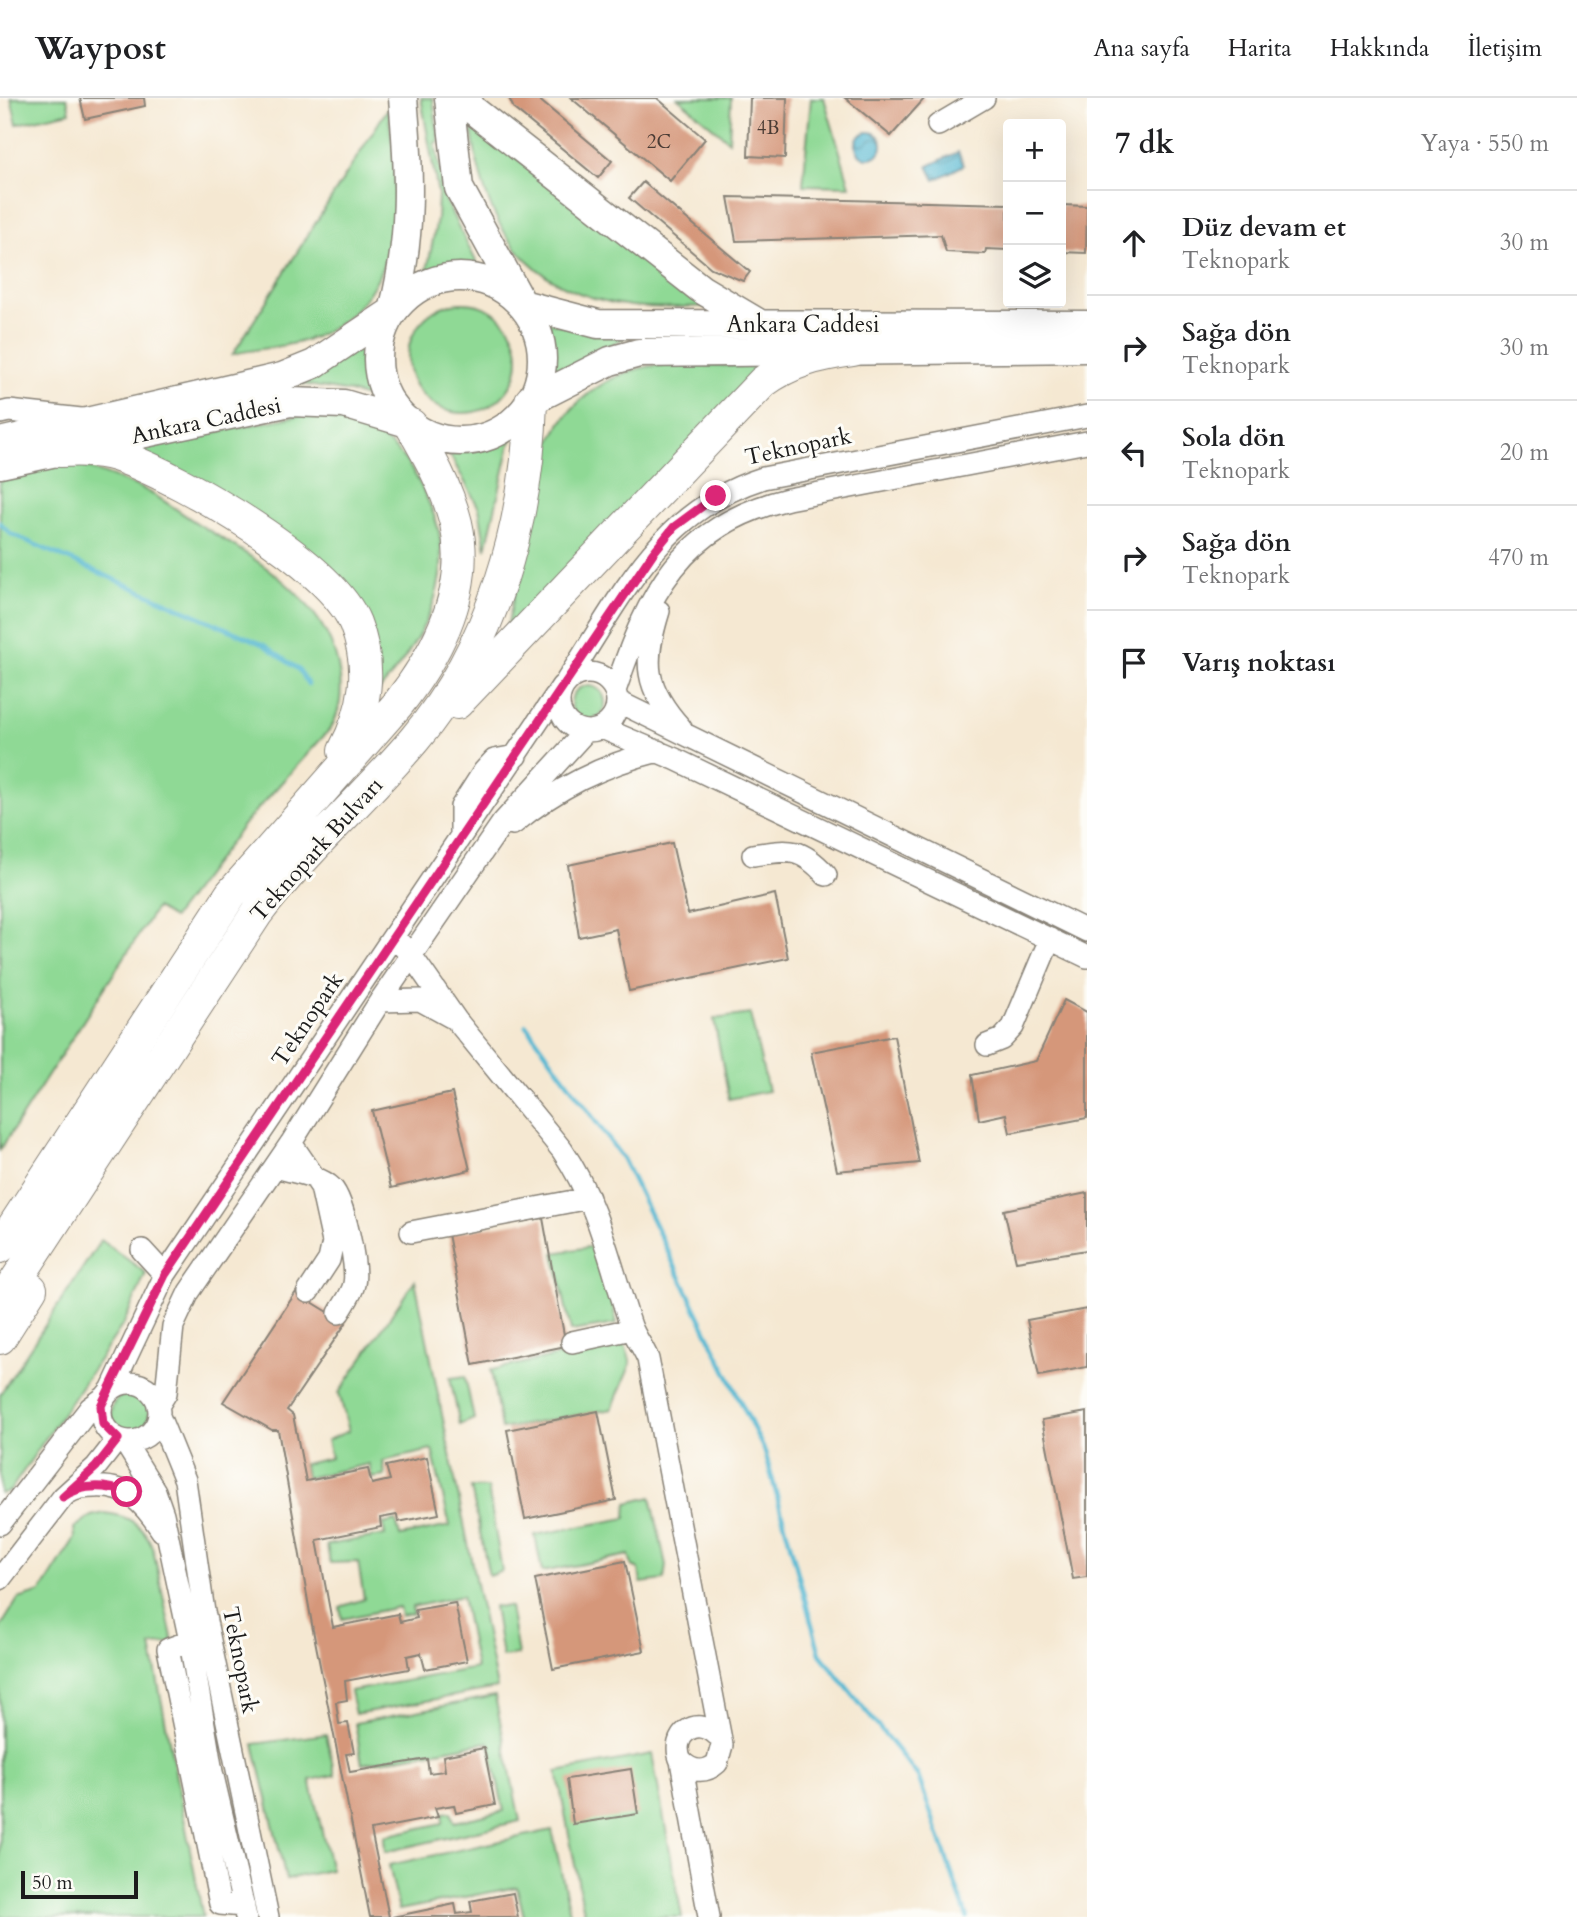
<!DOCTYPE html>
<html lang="tr">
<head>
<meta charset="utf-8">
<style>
  body { margin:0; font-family:Cardo,serif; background:#f6f6f6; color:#202124 }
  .controls { position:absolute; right:21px; top:21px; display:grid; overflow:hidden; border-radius:7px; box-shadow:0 7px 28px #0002 }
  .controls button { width:63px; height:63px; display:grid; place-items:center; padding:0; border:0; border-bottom:2px solid #e0e0e0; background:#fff; color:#202124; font:35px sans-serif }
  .scale { position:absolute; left:21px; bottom:18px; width:117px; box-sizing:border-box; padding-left:7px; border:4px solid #1c1c1c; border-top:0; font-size:19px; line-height:24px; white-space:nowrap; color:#1c1c1c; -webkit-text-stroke:5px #fdfcf7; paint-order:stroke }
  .stop { position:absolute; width:21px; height:21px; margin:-16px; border:5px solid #db2777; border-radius:50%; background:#fff }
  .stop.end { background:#db2777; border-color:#fff; box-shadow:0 2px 7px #0008 }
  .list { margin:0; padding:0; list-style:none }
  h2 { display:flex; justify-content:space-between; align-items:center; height:91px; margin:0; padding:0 28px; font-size:30px }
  h2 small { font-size:23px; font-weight:400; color:#757577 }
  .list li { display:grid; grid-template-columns:46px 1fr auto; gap:21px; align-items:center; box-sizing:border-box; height:105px; padding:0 28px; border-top:2px solid #e0e0e0 }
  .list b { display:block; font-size:26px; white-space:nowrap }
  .list p { margin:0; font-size:23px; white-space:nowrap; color:#757577 }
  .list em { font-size:23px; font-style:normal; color:#757577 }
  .icon { flex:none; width:38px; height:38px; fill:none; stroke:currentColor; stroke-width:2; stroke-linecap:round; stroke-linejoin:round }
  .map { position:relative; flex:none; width:1087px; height:1819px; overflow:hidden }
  header { display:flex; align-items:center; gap:42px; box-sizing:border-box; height:98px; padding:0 35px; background:#fff; border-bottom:2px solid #e0e0e0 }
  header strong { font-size:33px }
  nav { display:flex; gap:38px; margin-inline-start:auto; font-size:24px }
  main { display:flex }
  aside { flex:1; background:#fff }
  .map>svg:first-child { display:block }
  .grass { fill:#8fd995; stroke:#567a58; stroke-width:2 }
  .water { fill:url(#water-waves); stroke:#386a77; stroke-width:2 }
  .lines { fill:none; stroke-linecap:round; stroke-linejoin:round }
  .stream { stroke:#54b8d2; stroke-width:4.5 }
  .building { fill:#d5977a }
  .minor-casing { stroke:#888277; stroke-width:24 }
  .major-casing { stroke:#888277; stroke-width:31 }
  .highway-casing { stroke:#888277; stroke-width:34 }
  .minor { stroke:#fff; stroke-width:21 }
  .major { stroke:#fff; stroke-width:28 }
  .highway { stroke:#fff; stroke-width:32 }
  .route { stroke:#db2777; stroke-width:9 }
  .labels { text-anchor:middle; stroke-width:6; stroke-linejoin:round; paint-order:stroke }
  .number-label { font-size:19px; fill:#4a3b34 }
  .street-label { font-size:23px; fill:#1c1c1c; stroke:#fdfcf7 }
</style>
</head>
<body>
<header>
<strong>Waypost</strong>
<nav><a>Ana sayfa</a><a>Harita</a><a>Hakkında</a><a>İletişim</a></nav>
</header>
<main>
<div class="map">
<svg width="1087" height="1819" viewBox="0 0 1087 1819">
  <defs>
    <pattern id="water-waves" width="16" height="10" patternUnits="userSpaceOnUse" patternTransform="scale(1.75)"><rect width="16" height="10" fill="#54b8d2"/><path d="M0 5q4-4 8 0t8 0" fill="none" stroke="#4595aa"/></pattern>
  </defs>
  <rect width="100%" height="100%" fill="#fdfcf7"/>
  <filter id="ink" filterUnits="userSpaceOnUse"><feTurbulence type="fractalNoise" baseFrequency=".0143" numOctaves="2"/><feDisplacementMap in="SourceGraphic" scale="14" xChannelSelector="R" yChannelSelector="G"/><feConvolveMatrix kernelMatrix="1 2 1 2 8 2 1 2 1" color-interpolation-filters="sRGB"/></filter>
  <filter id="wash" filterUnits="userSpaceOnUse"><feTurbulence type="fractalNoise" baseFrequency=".00686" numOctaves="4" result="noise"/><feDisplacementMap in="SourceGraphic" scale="28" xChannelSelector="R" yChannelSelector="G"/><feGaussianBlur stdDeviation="1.57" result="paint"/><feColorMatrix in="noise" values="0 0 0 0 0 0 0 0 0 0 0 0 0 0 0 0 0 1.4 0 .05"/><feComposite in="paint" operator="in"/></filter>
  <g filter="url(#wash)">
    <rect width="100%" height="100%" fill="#f5e8d2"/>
    <path class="grass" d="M 11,0 L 67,0 L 70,14 L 17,26 Z
      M 421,0 L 433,0 L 439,44 L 435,45 L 446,104 L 479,169 L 456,169 L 426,178 L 437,121 L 438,96 Z
      M 678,0 L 731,0 L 729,43 Z
      M 811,0 L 824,0 L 850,88 L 803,87 Z
      M 388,10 C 399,92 408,197 317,238 C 292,249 259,250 233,256 Z
      M 471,24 L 706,208 C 682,209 656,211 631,208 C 524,194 481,125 471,24 Z
      M408 260a55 55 0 1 1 110 0a55 55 0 1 1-110 0Z
      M 547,224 L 626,239 L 551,279 L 554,245 Z
      M 372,242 L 375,276 L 383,304 L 350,294 L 301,286 Z
      M 661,267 L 768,268 L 503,547 L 546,356 C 561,307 610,271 661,267 Z
      M 302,317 C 359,322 397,336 422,390 C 429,405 438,423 440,440 C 449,499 412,556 375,597 L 367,531 L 134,350 Z
      M 512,337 L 486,451 L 479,410 L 445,348 L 488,347 Z
      M 71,364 C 94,372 118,380 141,390 C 162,400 181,415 200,427 C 259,463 331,503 340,579 C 342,598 340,613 331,630 L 245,725 L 173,820 L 156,810 L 0,1052 L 0,377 Z
      M571 605a17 17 0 1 1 34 0a17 17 0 1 1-34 0Z
      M 750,916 L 768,993 L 729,1001 L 714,921 Z
      M 101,1142 L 146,1175 L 124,1225 L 10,1393 L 0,1396 L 0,1296 Z
      M 589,1149 L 601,1157 L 617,1226 L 571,1233 L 554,1155 Z
      M 415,1182 L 497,1590 L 355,1616 L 350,1593 L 476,1570 L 462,1498 L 412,1509 L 413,1516 L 401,1518 L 399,1509 L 342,1521 L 340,1509 L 364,1501 L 358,1464 L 330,1465 L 327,1447 L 385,1437 L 383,1426 L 396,1423 L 400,1438 L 450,1428 L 432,1352 L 383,1363 L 385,1378 L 372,1380 L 369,1366 L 306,1380 L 304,1366 L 331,1360 L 327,1342 L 349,1333 L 339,1295 Z
      M 624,1244 L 631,1265 L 612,1311 L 501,1331 L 491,1272 Z
      M 465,1278 L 474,1321 L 460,1327 L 450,1280 Z
      M111 1315a19 19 0 1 1 38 0a19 19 0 1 1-38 0Z
      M 471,1390 L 488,1390 L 502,1473 L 489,1478 Z
      M 651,1399 L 666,1467 L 664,1482 L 641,1485 L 639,1471 L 632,1468 L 629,1457 L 542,1474 L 535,1437 L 626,1420 L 627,1405 Z
      M 105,1415 C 130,1418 144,1427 153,1451 L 173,1544 L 151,1548 L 203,1819 L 0,1819 L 0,1530 L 18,1501 L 41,1494 L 75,1440 L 74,1430 L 91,1418 Z
      M 494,1508 L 510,1509 L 518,1557 L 502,1559 Z
      M 495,1598 L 520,1723 L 385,1754 L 384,1738 L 443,1725 L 443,1715 L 451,1714 L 454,1724 L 504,1713 L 489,1644 L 362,1666 L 355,1625 Z
      M 326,1636 L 335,1677 L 310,1682 L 331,1772 L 286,1781 L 254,1646 Z
      M 652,1656 L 682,1819 L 585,1819 L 557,1674 Z
      M 552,1732 L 571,1819 L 524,1819 L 517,1789 L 399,1812 L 389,1767 Z"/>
    <path class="water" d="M856 47a13 13 0 1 1 26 0a13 13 0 1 1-26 0Z
      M 958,54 L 964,67 L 935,82 L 928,68 Z"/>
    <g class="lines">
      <path class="stream" d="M 0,425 L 11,436 L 264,547 L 299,572 L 308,586
        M 526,927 L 623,1061 L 765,1354 L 820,1556 L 918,1678 L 967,1819"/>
    </g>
    <g id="blocks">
      <path class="building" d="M 80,0 L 144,0 L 145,8 L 85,21 Z
        M 509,0 L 537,0 L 612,63 L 598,80 L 514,11 Z
        M 571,0 L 657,0 L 705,41 L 670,83 Z
        M 750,0 L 787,0 L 785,60 L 748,58 Z
        M 845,0 L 925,0 L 891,38 Z
        M 643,84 L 750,174 L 743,183 L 711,170 L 629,100 Z
        M 728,99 L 1008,106 L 1008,152 L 986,151 L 985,156 L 946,154 L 941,137 L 736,143 Z
        M 1061,107 L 1087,108 L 1086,155 L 1061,154 Z
        M 672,745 L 688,816 L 775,796 L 788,860 L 629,893 L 616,831 L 579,839 L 568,767 Z
        M 1064,902 L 1087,914 L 1087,1020 L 1010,1035 L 1006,1016 L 979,1022 L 972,977 L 1036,963 Z
        M 894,938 L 919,1065 L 837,1073 L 811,954 Z
        M 452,995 L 470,1072 L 391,1090 L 372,1013 Z
        M 1087,1095 L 1087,1152 L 1016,1163 L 1004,1112 Z
        M 543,1120 L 566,1248 L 473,1267 L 448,1136 Z
        M 298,1191 L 315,1200 L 312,1204 L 346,1225 L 287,1312 L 293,1317 L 306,1383 L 368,1371 L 372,1386 L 390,1382 L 386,1368 L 427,1359 L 439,1416 L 398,1424 L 397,1417 L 380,1420 L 381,1429 L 317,1442 L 333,1529 L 398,1516 L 400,1524 L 417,1520 L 415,1512 L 455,1505 L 467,1563 L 425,1571 L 421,1555 L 407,1558 L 409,1571 L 345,1583 L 347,1602 L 336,1604 L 339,1626 L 348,1625 L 354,1655 L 346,1656 L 350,1674 L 427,1661 L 429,1675 L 445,1673 L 443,1658 L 484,1650 L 495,1707 L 456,1715 L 454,1707 L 435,1710 L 438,1719 L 371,1732 L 389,1819 L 370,1819 L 313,1532 L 278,1332 L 272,1332 L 223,1304 Z
        M 1087,1211 L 1087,1269 L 1039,1278 L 1027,1222 Z
        M 598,1313 L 616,1402 L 525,1421 L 507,1332 Z
        M 1087,1314 L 1087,1479 L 1073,1481 L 1042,1322 Z
        M 625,1463 L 644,1553 L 553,1571 L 535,1481 Z
        M 631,1671 L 638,1716 L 573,1726 L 567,1681 Z
        M 513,1795 L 518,1819 L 392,1819 L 455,1806 L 457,1816 L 472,1814 L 470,1803 Z"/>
    </g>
  </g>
  <g filter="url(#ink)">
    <use href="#blocks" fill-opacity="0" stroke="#888277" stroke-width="2"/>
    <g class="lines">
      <g class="minor-casing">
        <path id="minor" d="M 938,27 L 984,0
          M 0,315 L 9,313 L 81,321
          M 659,513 C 643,565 644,589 681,630
          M559 604a29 29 0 1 1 58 0a29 29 0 1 1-58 0Z
          M 567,582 C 623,497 659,413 763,380 L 1087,318
          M 615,593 C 648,495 681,427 788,401 L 1087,344
          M 617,603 L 1087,833
          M 602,630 L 675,661 L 1087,859
          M 513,726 C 557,690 602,667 658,653
          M 461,738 L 461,709 L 484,673 L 494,662 L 516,658
          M 753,757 C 789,752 800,748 826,777
          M 394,839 L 411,857 L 457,923 L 562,1052 C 599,1106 610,1167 631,1228 C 635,1239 643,1249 648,1261 L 722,1647 L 717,1665 C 705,1676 692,1674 681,1663 C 669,1637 697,1617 717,1637
          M 380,903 L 420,902 L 451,919
          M 987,947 L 1002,941 L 1013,929 L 1050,841
          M 291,1045 L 321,1089 L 333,1144 L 329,1162 L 308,1194
          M 275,1069 C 292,1074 319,1077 332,1090 C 344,1103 358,1169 354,1186 C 352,1196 344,1206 339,1215
          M 411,1134 L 589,1100
          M 142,1152 L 165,1177
          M 572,1244 L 632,1231
          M101 1314a29 29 0 1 1 58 0a29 29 0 1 1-58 0Z
          M 111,1292 L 165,1177 L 562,588
          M 158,1308 L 166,1295 L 173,1228 L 189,1194 L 291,1045 L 380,903 L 503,724 L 586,633
          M 159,1318 L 185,1382 L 204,1514 L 268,1819
          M 124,1343 L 155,1393 L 163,1416 L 190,1543 L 212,1674 L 246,1819
          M 68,1395 C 76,1390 85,1389 95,1389 C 129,1387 145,1407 162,1433
          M 0,1426 L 90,1310 L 105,1299
          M 0,1481 L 63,1399 L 96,1369 L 118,1341
          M 190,1543 L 168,1551 L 220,1806 L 244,1808
          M 681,1663 L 709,1819"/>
      </g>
      <g class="major-casing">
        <path id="major" d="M 449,0 L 459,90 L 519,200
          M 465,0 L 473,12 L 701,191 L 760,226
          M378 261a82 82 0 1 1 164 0a82 82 0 1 1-164 0Z
          M 522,206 L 598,226 L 1087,227
          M 393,213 C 412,139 410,76 403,0
          M 531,303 L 610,263 L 639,255 L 1087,250
          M 0,344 L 282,279 L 314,266 L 393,213
          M 0,366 L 290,304 L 344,306 L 411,326"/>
      </g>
      <g class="highway-casing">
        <path id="highway" d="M 60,353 C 82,352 103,352 124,360 C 184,382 331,466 355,525 C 373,570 366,611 344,653
          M 457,605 L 763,284 C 791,263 819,257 853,252
          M 0,1149 L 231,796 L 398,606 C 437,556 471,491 456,425 C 447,390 429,358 411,327
          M 0,1207 L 257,815 C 304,753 363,702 414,642 C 493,549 528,424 531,303
          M 0,1240 L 31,1191"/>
      </g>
      <use href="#minor" class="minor"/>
      <use href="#major" class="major"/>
      <use href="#highway" class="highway"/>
    </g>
  </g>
  <g class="lines" filter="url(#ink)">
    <path class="route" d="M 127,1394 C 105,1387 82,1385 63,1399 L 96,1369 L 118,1341 L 103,1326 L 101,1308 L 165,1177 L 653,455 L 674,429 L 716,398"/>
  </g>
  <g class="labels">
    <g class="number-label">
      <text x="768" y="36">4B</text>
      <text x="659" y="50">2C</text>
    </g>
    <g class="street-label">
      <text x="803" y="234">Ankara Caddesi</text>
      <text transform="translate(206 322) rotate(-12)" y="8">Ankara Caddesi</text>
      <text transform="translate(798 348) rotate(-12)" y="8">Teknopark</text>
      <text transform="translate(316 751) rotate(-48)" y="8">Teknopark Bulvarı</text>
      <text transform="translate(307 921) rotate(-56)" y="8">Teknopark</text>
      <text transform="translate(241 1562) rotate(79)" y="8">Teknopark</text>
    </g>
  </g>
</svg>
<div class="controls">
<button>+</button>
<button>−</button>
<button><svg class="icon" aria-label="layers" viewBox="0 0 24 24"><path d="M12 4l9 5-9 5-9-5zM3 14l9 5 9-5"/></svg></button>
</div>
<div class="scale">50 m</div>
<div class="stop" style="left:127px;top:1394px"></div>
<div class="stop end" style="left:716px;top:398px"></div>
</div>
<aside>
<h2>7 dk<small>Yaya · 550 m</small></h2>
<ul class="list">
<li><svg class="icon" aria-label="ahead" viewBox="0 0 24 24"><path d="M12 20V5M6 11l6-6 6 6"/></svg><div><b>Düz devam et</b><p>Teknopark</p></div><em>30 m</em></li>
<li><svg class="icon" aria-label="right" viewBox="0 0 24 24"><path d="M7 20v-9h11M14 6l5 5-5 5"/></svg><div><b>Sağa dön</b><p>Teknopark</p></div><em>30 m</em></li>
<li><svg class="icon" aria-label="left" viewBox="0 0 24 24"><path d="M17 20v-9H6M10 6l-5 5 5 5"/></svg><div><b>Sola dön</b><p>Teknopark</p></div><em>20 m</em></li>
<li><svg class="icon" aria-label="right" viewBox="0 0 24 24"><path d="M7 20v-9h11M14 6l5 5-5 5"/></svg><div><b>Sağa dön</b><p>Teknopark</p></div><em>470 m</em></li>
<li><svg class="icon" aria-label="arrive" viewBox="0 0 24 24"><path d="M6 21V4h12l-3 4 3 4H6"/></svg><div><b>Varış noktası</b></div></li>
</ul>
</aside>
</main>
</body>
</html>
